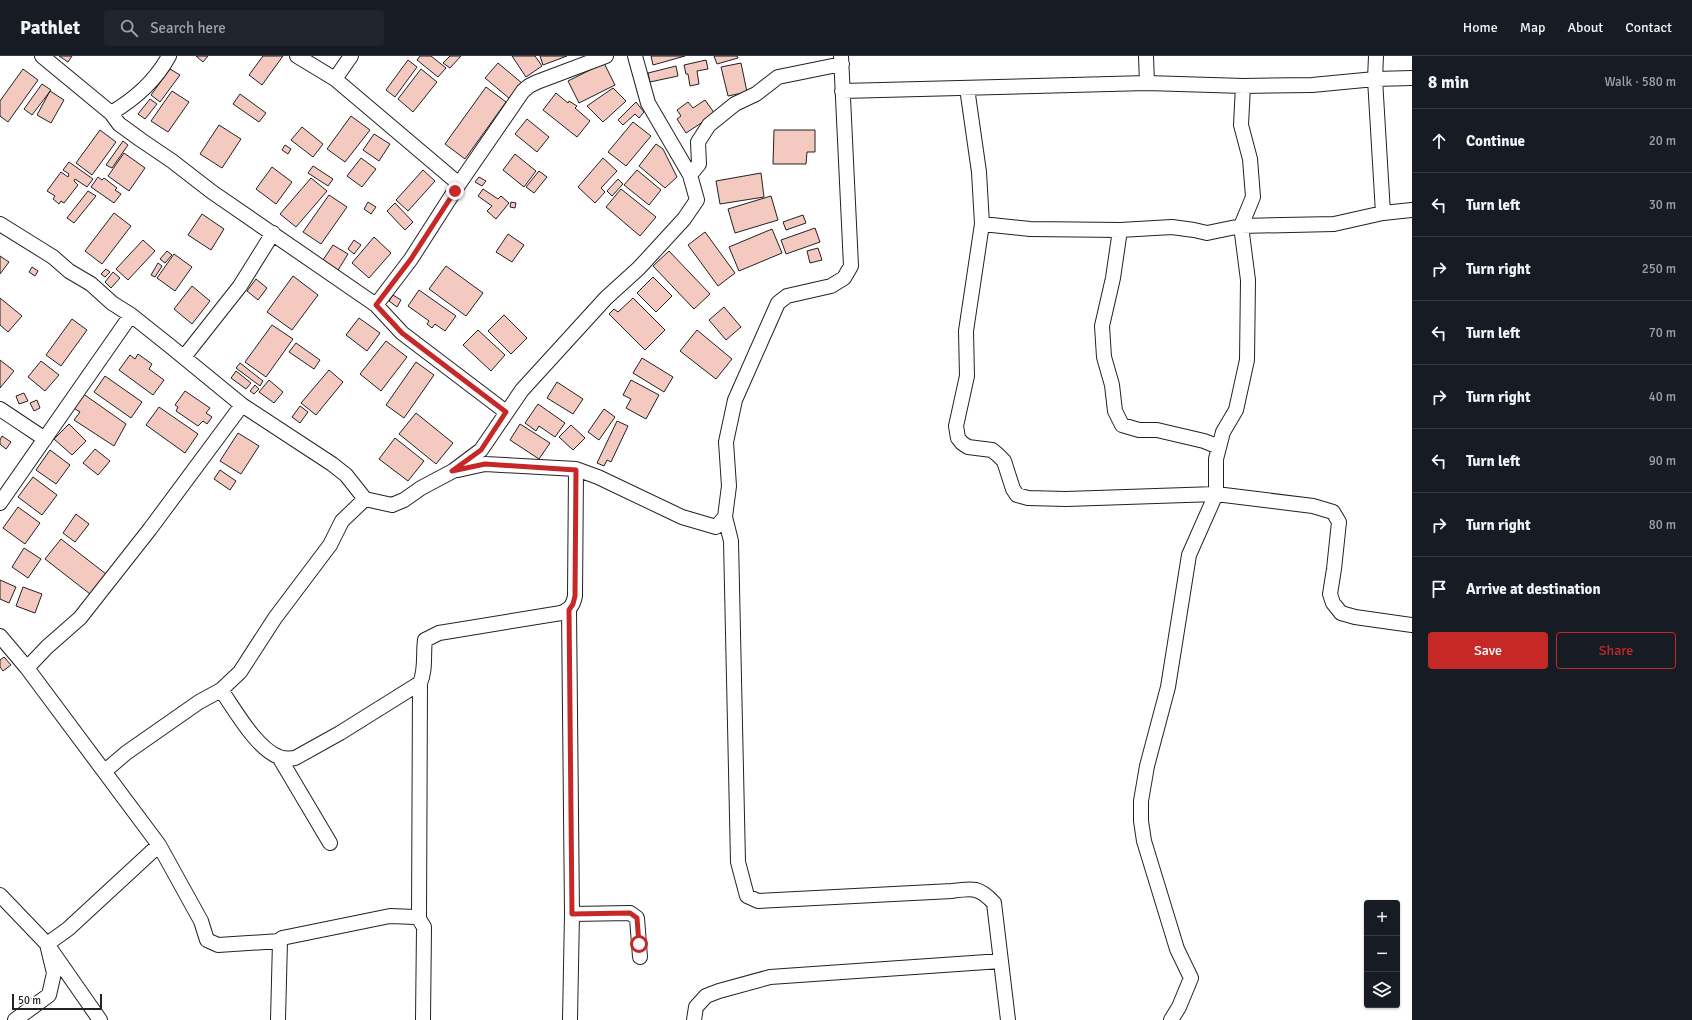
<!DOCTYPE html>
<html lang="en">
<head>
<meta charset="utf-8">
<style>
  body { margin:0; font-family:Signika,sans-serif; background:#20242c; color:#f1f3f6 }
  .controls { position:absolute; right:12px; bottom:12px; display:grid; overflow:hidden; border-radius:4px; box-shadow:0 1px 3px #0004 }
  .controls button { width:36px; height:36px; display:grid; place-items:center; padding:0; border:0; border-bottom:1px solid #363941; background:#171b24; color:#f1f3f6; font:20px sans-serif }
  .scale { position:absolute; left:12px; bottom:10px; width:90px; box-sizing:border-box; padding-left:4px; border:2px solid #222; border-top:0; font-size:11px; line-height:14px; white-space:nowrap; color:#222; -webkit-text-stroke:3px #fff; paint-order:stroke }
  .stop { position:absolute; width:12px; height:12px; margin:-9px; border:3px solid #c62828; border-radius:50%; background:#fff }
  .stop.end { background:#c62828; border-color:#fff; box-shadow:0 1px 4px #0008 }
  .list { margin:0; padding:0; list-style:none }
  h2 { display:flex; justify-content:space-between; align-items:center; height:52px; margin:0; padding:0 16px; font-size:17px }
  h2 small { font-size:13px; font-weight:400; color:#9ea1a6 }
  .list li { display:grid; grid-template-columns:26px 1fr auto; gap:12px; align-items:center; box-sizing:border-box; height:64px; padding:0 16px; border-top:1px solid #363941 }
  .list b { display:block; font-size:15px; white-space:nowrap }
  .list em { font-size:13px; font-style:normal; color:#9ea1a6 }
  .actions { display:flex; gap:8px; padding:12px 16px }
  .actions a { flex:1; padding:9px 0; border:1px solid #c62828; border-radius:4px; text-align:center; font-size:14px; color:#c62828 }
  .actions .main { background:#c62828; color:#fff }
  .icon { flex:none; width:22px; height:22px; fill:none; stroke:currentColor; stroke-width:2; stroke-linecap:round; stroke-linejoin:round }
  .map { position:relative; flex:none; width:1412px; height:964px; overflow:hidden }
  header { display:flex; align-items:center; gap:24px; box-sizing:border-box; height:56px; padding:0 20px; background:#171b24; border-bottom:1px solid #363941 }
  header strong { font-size:19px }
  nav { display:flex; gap:22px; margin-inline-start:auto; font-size:14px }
  .search { width:280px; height:36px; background:#20242c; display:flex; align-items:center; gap:10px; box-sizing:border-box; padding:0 14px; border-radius:4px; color:#9ea1a6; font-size:15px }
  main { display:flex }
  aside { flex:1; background:#171b24 }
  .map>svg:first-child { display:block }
  .building { fill:#f3c9c0; stroke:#222 }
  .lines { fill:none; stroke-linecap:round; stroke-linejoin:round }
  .minor-casing { stroke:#222; stroke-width:16 }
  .minor { stroke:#fff; stroke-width:14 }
  .route { stroke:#c62828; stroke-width:5 }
</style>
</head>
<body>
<header>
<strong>Pathlet</strong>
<div class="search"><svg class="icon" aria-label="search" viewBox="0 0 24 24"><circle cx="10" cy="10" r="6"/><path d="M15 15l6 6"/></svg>Search here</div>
<nav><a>Home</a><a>Map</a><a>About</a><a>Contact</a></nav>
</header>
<main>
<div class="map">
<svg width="1412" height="964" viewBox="0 0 1412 964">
  <rect width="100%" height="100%" fill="#fff"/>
  <path class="building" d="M 59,0 L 72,0 L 68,6 Z
    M 196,0 L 208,0 L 203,6 Z
    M 263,0 L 283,0 L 262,29 L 249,19 Z
    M 420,0 L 431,0 L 446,12 L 438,21 L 417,4 Z
    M 450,0 L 461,0 L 450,12 L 443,7 Z
    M 512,0 L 535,0 L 542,10 L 526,21 Z
    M 540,0 L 567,0 L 543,9 Z
    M 651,0 L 685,0 L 653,9 Z
    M 714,0 L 737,0 L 738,2 L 717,8 Z
    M 408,4 L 417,11 L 395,41 L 386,34 Z
    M 706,4 L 708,13 L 697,15 L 699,28 L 690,30 L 688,18 L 686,18 L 684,9 Z
    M 498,7 L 523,28 L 510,43 L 485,22 Z
    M 604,7 L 615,29 L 579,47 L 568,25 Z
    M 741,7 L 747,36 L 728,40 L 721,11 Z
    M 676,10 L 678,20 L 650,26 L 648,17 Z
    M 23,13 L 38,24 L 8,66 L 0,60 L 0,45 Z
    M 170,13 L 180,19 L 160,46 L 151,39 Z
    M 421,13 L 437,26 L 413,56 L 398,43 Z
    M 42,28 L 51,34 L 32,59 L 24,53 Z
    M 486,31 L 506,46 L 465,103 L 445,88 Z
    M 613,32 L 626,45 L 603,66 L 587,50 Z
    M 50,35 L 64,44 L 51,67 L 37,59 Z
    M 172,35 L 189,46 L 168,76 L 151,65 Z
    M 556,37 L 568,47 L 569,45 L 577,50 L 575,52 L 590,65 L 577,81 L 543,54 Z
    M 240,38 L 266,57 L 259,66 L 233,48 Z
    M 150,43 L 157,48 L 145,63 L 138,58 Z
    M 705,44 L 715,58 L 686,77 L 677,63 L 681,60 L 677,54 L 688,46 L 693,52 Z
    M 636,46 L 644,56 L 639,62 L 635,58 L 623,69 L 618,64 Z
    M 351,60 L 370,74 L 345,106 L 327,93 Z
    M 527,63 L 549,81 L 537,96 L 515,78 Z
    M 633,66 L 651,80 L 626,110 L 608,96 Z
    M 219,69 L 241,83 L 222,112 L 200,98 Z
    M 302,71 L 323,88 L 313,101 L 291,84 Z
    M 100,74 L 116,86 L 92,119 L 76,107 Z
    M 774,74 L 815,74 L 815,96 L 807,96 L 806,108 L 773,108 Z
    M 374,78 L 390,88 L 379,105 L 363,94 Z
    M 123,85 L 128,89 L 112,112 L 106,109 Z
    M 656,88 L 663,93 L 677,121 L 665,132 L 639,110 Z
    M 285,89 L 291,93 L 288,98 L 282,94 Z
    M 124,97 L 145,112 L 129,135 L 108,120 Z
    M 515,98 L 536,115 L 524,131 L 503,114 Z
    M 361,102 L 376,113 L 362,131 L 347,120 Z
    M 603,102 L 617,115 L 601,132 L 605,136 L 595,147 L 578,131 Z
    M 69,106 L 93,123 L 87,131 L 75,123 L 74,125 L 78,129 L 64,147 L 61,145 L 59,148 L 53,143 L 55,140 L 47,135 L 61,116 L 68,121 L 69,118 L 63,114 Z
    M 313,110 L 333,123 L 328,130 L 308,117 Z
    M 272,111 L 292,126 L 276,148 L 256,133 Z
    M 423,114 L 435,125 L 408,155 L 396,144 Z
    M 637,114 L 661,134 L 649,149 L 624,129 Z
    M 539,115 L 547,121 L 534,137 L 526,131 Z
    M 761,117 L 764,141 L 720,148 L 716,125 Z
    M 98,121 L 102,124 L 104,122 L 117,132 L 115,134 L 121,138 L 114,147 L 91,131 Z
    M 479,121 L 486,125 L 482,130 L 475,126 Z
    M 311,122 L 327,135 L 296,171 L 280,158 Z
    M 618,123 L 623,128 L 612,140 L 607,135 Z
    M 483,133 L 498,143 L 501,140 L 509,147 L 496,163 L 487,155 L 492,150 L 478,140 Z
    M 621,133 L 656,161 L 640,180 L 606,151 Z
    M 88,135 L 96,140 L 74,167 L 67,162 Z
    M 329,139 L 347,151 L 321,188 L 303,176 Z
    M 771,140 L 778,164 L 735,177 L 728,153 Z
    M 368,146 L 376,151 L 371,158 L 364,153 Z
    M 511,146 L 516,147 L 515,152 L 510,151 Z
    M 395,147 L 413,166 L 405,174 L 387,155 Z
    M 114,157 L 131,170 L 102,208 L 85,195 Z
    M 202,158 L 224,173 L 211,194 L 188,179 Z
    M 803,159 L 806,167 L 786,174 L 783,166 Z
    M 815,172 L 820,186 L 786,198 L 781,184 Z
    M 772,173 L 782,197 L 739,215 L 729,191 Z
    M 705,176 L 735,217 L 718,230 L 688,189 Z
    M 508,178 L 524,189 L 512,206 L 496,196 Z
    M 374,181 L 391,197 L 369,222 L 352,207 Z
    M 143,184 L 155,195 L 128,224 L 116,213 Z
    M 354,184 L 361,189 L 354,198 L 348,193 Z
    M 333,189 L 348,198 L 338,214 L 323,204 Z
    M 818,192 L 822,204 L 810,207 L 807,195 Z
    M 167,195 L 172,199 L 165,207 L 160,203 Z
    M 669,195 L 710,238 L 694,253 L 653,210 Z
    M 174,198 L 192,211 L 175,235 L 157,222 Z
    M 0,200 L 9,206 L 0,218 Z
    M 158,207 L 162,210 L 155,221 L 151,219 Z
    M 446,210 L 483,237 L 466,260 L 429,233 Z
    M 32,211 L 38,215 L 35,220 L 29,216 Z
    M 106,213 L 110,216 L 105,221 L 101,218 Z
    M 113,216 L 120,222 L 111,232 L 105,226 Z
    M 293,220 L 318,239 L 292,274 L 267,256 Z
    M 653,221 L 672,240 L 656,256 L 637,237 Z
    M 256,223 L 267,232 L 258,244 L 247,235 Z
    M 192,230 L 210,245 L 192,268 L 174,253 Z
    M 419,234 L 456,260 L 445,275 L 435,268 L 432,272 L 427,268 L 429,265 L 408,250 Z
    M 393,239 L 401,244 L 397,251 L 389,245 Z
    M 0,242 L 22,260 L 8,276 L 0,269 Z
    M 633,242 L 665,274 L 645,294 L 609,258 L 614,253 L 618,256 Z
    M 724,251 L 741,271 L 726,284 L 709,264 Z
    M 504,259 L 527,282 L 511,298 L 488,275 Z
    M 359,262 L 380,277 L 367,295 L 346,279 Z
    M 72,263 L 87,274 L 61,310 L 46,299 Z
    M 272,269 L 293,283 L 266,321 L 245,306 Z
    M 478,274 L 505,299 L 491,315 L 463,289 Z
    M 697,274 L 732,303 L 716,323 L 680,295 Z
    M 386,285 L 407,301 L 381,335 L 360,318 Z
    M 296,287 L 320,304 L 314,313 L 289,296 Z
    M 138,298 L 152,308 L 149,313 L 164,324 L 153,339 L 119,314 L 130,299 L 135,303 Z
    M 642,302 L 673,321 L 664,336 L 633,317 Z
    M 0,304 L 14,315 L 0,332 Z
    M 41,305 L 59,319 L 45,335 L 28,321 Z
    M 416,306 L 434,319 L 404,362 L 386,349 Z
    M 240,307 L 263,325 L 260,330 L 236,312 Z
    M 329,314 L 343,326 L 316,359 L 301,347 Z
    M 236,315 L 251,327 L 246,333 L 231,322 Z
    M 105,320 L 142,346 L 131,362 L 94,336 Z
    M 269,324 L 283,336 L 274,347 L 259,336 Z
    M 631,324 L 659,339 L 646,363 L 626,352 L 631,343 L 623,339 Z
    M 557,326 L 583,343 L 573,358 L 547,342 Z
    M 255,329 L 259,333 L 254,338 L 250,335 Z
    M 185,335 L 210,352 L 206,357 L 212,361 L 207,368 L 203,365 L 198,370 L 176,355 L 178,351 L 175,349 Z
    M 24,337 L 28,345 L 19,348 L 16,340 Z
    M 82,337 L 126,368 L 114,390 L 74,364 L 80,356 L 72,351 Z
    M 37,344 L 40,352 L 34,355 L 30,347 Z
    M 538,348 L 565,367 L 555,381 L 539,370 L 536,375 L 525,367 Z
    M 300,350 L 308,356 L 300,367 L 292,361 Z
    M 159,351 L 198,378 L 185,397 L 146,369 Z
    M 604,353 L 615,361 L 599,384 L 588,376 Z
    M 416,357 L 453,387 L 436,408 L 399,378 Z
    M 617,365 L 628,370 L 611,406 L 607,404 L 604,410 L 597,407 Z
    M 69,368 L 86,385 L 72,399 L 54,383 Z
    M 520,368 L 550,387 L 539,403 L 510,384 Z
    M 571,369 L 585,382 L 573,394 L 559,381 Z
    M 238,377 L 259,390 L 241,418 L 220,405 Z
    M 2,380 L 11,386 L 6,393 L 0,388 L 0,384 Z
    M 395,382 L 424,405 L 408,425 L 379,403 Z
    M 95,393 L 110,405 L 98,419 L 83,407 Z
    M 50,394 L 70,409 L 56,428 L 36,414 Z
    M 220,414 L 236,425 L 230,434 L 214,423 Z
    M 33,421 L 57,439 L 42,459 L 18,441 Z
    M 18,451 L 40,467 L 25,488 L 3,472 Z
    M 76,458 L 89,468 L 75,486 L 63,477 Z
    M 61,483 L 106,518 L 90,538 L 45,503 Z
    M 24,492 L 41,503 L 28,522 L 12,511 Z
    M 0,524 L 16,531 L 9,547 L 0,543 Z
    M 23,531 L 42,538 L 35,557 L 16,550 Z
    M 4,601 L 11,609 L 3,615 L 0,611 L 0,604 Z"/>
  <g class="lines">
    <g class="minor-casing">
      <path id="minor" d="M 42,0 L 111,57 L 119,68 L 141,84 L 172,105 L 212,136 L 376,249 L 402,277 L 506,356
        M 297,0 L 335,23 L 459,128
        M 1146,0 L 1147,27
        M 335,23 L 351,0
        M 967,32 L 979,116 L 982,168 L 966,275 L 967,320 L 956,370 L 958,382 L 962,387 L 968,391 L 992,394 L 998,399 L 1004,405 L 1013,433 L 1017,439 L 1028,442 L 1066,443 L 1216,438 L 1313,450 L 1333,456 L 1339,466 L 1334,513 L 1330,538 L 1333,547 L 1341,557 L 1355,561 L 1412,569
        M 842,35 L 1147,27 L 1243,30 L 1312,29 L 1375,23 L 1376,0
        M 111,57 C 135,43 156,24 169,0
        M 690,119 L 699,108 L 698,86 L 709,69 L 735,48 L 756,38 L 778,21 L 842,8
        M 1383,157 L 1375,23 L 1412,22
        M 0,168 L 53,201 L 69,215 L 91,228 L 112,247 L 131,259 L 170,290 L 242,349 L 332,408 L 346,419 L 365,443
        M 982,168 L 1030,173 L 1120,174 L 1172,171 L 1194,174 L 1207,177 L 1241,170 L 1334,168 L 1383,157 L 1412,154
        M 1120,174 L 1113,222 L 1102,270 L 1104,301 L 1112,329 L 1115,355 L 1122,369 L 1139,374 L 1157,374 L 1204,385 L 1219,391
        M 376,249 L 411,203 L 459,128 L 523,35 L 529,30 L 537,26 L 606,0
        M 184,301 L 240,230 L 273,177
        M 0,353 L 45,383
        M 458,414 L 485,408 L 576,413 L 598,421 L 682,461 L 716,471 L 725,461 L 729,430 L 726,386 L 735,344 L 778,247 L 787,240 L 831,230 L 844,222 L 851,210 L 841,0
        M 0,447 L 131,259
        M 725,461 L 731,485 L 738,806 L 747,840 L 758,845 L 952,835 C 973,832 979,831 994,847 L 1008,964
        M 569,554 L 572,858 L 570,964
        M 0,580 L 27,612 L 159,789 L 201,865 L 207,884 L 218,889 L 280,885
        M 27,612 L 47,591 L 80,562 L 150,473 L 242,349
        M 221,634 C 235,654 256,692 279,701 C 285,703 289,703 295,702 L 340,677 L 420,627 C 426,614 423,598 425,584 L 439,577 L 561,557 C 570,553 573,550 575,540 L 576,413
        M 279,701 L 330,787
        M 105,715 L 126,697 L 199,646 L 221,634 L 240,616 L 275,562 L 330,489 L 342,465 L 365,443 L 392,449 L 404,444 L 421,432 L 453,415 L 481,394 L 522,334 L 606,242 L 639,212 L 684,163 L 697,144 L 690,119 L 648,47 L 635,0
        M 0,839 L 47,888 L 100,964
        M 572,858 L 630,857 L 637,862 L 640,901
        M 419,863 L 420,627
        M 15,964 L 49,939 L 54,917 L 47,888 L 68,873 L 159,789
        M 278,964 L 280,885 L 282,882 L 390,860 L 415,861 L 419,863 L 424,871 L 423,964
        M 694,964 L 696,951 L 706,940 L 719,935 L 770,921 L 1001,905
        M 1171,964 L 1179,951 L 1191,922 L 1177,893 L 1144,785 L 1141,765 L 1141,745 L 1147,710 L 1168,631 L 1189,499 L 1216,438 L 1216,403 L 1223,376 L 1236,354 L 1247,304 L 1248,224 L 1241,170 L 1253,141 L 1250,103 L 1241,69 L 1243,30"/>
    </g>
    <use href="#minor" class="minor"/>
  </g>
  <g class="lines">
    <path class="route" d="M 455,135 L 411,203 L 376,249 L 402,277 L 506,356 L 481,394 L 452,415 L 485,408 L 576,414 L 575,540 L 573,548 L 569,554 L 572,858 L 630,857 L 637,862 L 639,888"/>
  </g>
</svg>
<div class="controls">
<button>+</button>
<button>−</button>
<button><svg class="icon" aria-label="layers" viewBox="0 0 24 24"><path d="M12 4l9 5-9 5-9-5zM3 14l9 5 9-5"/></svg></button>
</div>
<div class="scale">50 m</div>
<div class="stop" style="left:639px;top:888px"></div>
<div class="stop end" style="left:455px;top:135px"></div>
</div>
<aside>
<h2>8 min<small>Walk · 580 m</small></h2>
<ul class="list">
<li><svg class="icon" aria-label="ahead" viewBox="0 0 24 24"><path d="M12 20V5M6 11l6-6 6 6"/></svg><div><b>Continue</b></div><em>20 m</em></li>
<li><svg class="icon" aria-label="left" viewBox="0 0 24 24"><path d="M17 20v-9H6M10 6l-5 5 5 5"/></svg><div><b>Turn left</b></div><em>30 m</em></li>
<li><svg class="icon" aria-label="right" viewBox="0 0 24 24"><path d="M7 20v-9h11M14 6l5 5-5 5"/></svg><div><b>Turn right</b></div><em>250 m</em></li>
<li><svg class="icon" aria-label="left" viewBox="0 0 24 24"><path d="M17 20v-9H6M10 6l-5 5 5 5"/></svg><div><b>Turn left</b></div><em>70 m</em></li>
<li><svg class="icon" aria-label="right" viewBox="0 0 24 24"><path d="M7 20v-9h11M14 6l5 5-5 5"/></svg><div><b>Turn right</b></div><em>40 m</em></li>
<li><svg class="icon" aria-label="left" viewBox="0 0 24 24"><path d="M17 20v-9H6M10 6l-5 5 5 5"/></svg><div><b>Turn left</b></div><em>90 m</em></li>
<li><svg class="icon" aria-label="right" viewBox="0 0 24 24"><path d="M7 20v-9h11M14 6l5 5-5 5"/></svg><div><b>Turn right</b></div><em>80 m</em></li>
<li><svg class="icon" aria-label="arrive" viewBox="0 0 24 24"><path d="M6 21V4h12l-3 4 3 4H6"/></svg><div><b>Arrive at destination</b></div></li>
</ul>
<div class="actions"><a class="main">Save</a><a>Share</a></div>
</aside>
</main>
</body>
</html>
